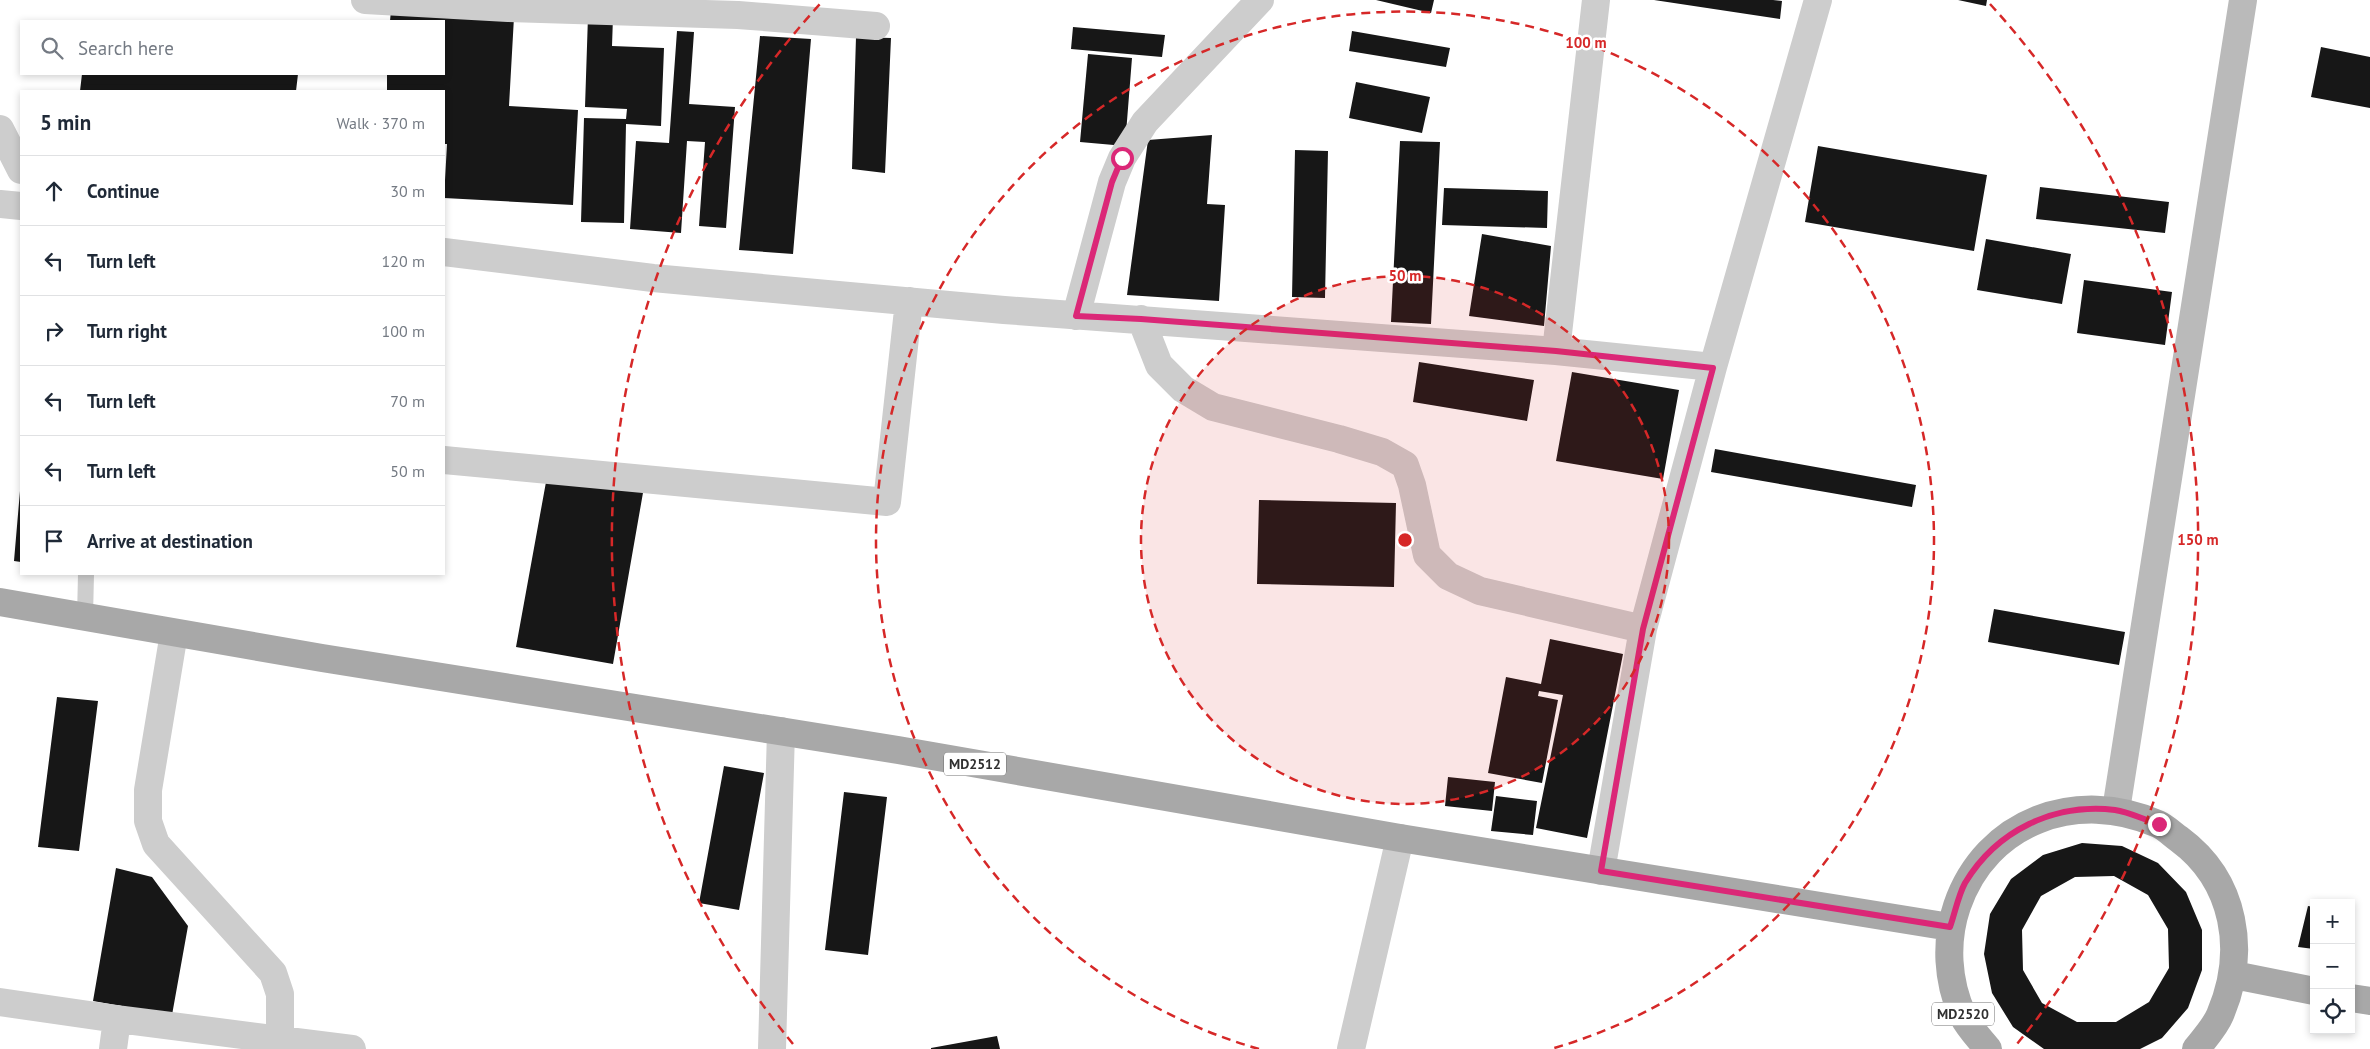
<!DOCTYPE html>
<html lang="en">
<head>
<meta charset="utf-8">
<style>
  body { margin:0; font-family:"PT Sans",sans-serif; background:#f6f6f7; color:#1f2937 }
  .controls { position:absolute; right:15px; bottom:15px; display:grid; overflow:hidden; border-radius:0px; box-shadow:0 2px 8px #0003 }
  .controls button { width:45px; height:45px; display:grid; place-items:center; padding:0; border:0; border-bottom:1px solid #e0e1e3; background:#fff; color:#1f2937; font:25px sans-serif }
  .stop { position:absolute; width:15px; height:15px; margin:-11px; border:4px solid #db2777; border-radius:50%; background:#fff }
  .stop.end { background:#db2777; border-color:#fff; box-shadow:0 1px 5px #0008 }
  .list { margin:0; padding:0; list-style:none }
  h2 { display:flex; justify-content:space-between; align-items:center; height:65px; margin:0; padding:0 20px; font-size:21px }
  h2 small { font-size:16px; font-weight:400; color:#747a83 }
  .list li { display:grid; grid-template-columns:32px 1fr auto; gap:15px; align-items:center; box-sizing:border-box; height:70px; padding:0 20px; border-top:1px solid #e0e1e3 }
  .list b { display:block; font-size:19px; white-space:nowrap }
  .list em { font-size:16px; font-style:normal; color:#747a83 }
  .icon { flex:none; width:28px; height:28px; fill:none; stroke:currentColor; stroke-width:2; stroke-linecap:round; stroke-linejoin:round }
  .map { position:relative; flex:none; width:2370px; height:1049px; overflow:hidden }
  .search { position:absolute; background:#fff; box-shadow:0 2px 8px #0003; left:20px; top:20px; width:425px; height:55px; display:flex; align-items:center; gap:12px; box-sizing:border-box; padding:0 18px; border-radius:0px; color:#747a83; font-size:19px }
  .panel { position:absolute; background:#fff; box-shadow:0 2px 8px #0003; left:20px; top:90px; width:425px; height:485px; border-radius:0px }
  .map>svg:first-child { display:block }
  .building { fill:#171717; fill-rule:evenodd }
  .lines { fill:none; stroke-linecap:round; stroke-linejoin:round }
  .lane { stroke:#cdcdcd; stroke-width:16 }
  .street { stroke:#cdcdcd; stroke-width:28 }
  .secondary { stroke:#bababa; stroke-width:28 }
  .primary { stroke:#a8a8a8; stroke-width:28 }
  .route { stroke:#db2777; stroke-width:6 }
  .ring { fill:none; stroke:#d62828; stroke-width:2.5; stroke-dasharray:9 6 }
  .labels { text-anchor:middle; stroke-width:5; stroke-linejoin:round; paint-order:stroke }
  .shield { fill:#fff; stroke:#6e6e6e; stroke-width:1 }
  .shield-label { font-size:14px; font-weight:bold; fill:#303030 }
  .centre { fill:#d62828; stroke:#fff; stroke-width:2.5 }
  .ring-label { font-size:15px; text-anchor:middle; font-weight:bold; fill:#d62828; stroke:#fff; stroke-width:5; stroke-linejoin:round; paint-order:stroke }
</style>
</head>
<body>
<div class="map">
<svg width="2370" height="1049" viewBox="0 0 2370 1049">
  <rect width="100%" height="100%" fill="#fff"/>
  <path class="building" d="M 1376,0 L 1434,0 L 1431,13 Z
    M 1654,0 L 1773,0 L 1782,1 L 1780,19 Z
    M 1958,0 L 1987,0 L 1986,6 Z
    M 391,10 L 514,17 L 509,106 L 578,110 L 573,205 L 444,198 L 447,144 L 444,144 L 444,91 L 387,91 L 387,74 L 444,74 L 444,21 L 390,21 Z
    M 588,16 L 613,17 L 612,46 L 664,48 L 661,126 L 626,124 L 624,223 L 581,222 L 584,118 L 626,119 L 627,109 L 585,107 Z
    M 1073,27 L 1165,35 L 1162,57 L 1071,49 Z
    M 677,31 L 694,32 L 689,104 L 735,107 L 726,228 L 699,226 L 705,142 L 687,141 L 681,233 L 630,229 L 636,141 L 669,143 Z
    M 1352,31 L 1450,48 L 1446,67 L 1349,51 Z
    M 760,36 L 811,39 L 793,254 L 739,250 Z
    M 856,37 L 891,38 L 885,173 L 852,169 Z
    M 2321,47 L 2370,57 L 2370,108 L 2311,97 Z
    M 1088,54 L 1132,58 L 1125,146 L 1080,142 Z
    M 82,74 L 298,74 L 296,91 L 80,91 Z
    M 1356,82 L 1430,97 L 1422,133 L 1349,118 Z
    M 1212,135 L 1207,204 L 1225,205 L 1219,301 L 1127,295 L 1148,140 Z
    M 1400,141 L 1440,142 L 1431,324 L 1391,322 Z
    M 1818,146 L 1987,175 L 1974,251 L 1805,222 Z
    M 1295,150 L 1328,151 L 1325,298 L 1292,297 Z
    M 2040,187 L 2169,202 L 2165,233 L 2036,219 Z
    M 1444,188 L 1548,191 L 1547,228 L 1442,225 Z
    M 1482,234 L 1551,246 L 1544,326 L 1469,316 Z
    M 1986,239 L 2071,254 L 2062,304 L 1977,290 Z
    M 2084,280 L 2172,292 L 2165,345 L 2077,333 Z
    M 1419,362 L 1534,380 L 1527,421 L 1413,402 Z
    M 1572,372 L 1679,390 L 1663,479 L 1556,461 Z
    M 1715,449 L 1916,485 L 1912,507 L 1711,472 Z
    M 548,471 L 644,487 L 613,664 L 516,647 Z
    M 20,491 L 21,491 L 21,562 L 14,561 Z
    M 1259,500 L 1396,503 L 1394,587 L 1257,584 Z
    M 1994,609 L 2125,632 L 2119,665 L 1988,642 Z
    M 1550,639 L 1623,654 L 1587,838 L 1536,828 L 1563,695 L 1539,691 L 1538,696 L 1558,700 L 1542,783 L 1488,773 L 1506,677 L 1541,684 Z
    M 57,697 L 98,701 L 79,851 L 38,847 Z
    M 724,766 L 764,773 L 739,910 L 699,903 Z
    M 1448,777 L 1495,782 L 1492,811 L 1445,806 Z
    M 844,792 L 887,797 L 868,955 L 825,950 Z
    M 1496,796 L 1537,801 L 1533,835 L 1491,831 Z
    M 2082,843 L 2122,846 L 2158,863 L 2186,892 L 2202,930 L 2202,970 L 2188,1008 L 2162,1038 L 2140,1049 L 2044,1049 L 2013,1027 L 1992,993 L 1984,954 L 1990,914 L 2011,879 L 2043,855 ZM 2114,876 L 2148,895 L 2168,929 L 2169,968 L 2149,1002 L 2116,1022 L 2077,1022 L 2042,1003 L 2023,970 L 2022,930 L 2041,896 L 2075,877 Z
    M 116,868 L 152,877 L 188,926 L 172,1015 L 93,1001 Z
    M 2308,906 L 2314,907 L 2314,949 L 2298,947 Z
    M 997,1036 L 1000,1049 L 931,1049 L 931,1048 Z"/>
  <g class="lines">
    <path class="lane" d="M 85,617 L 86,574"/>
    <path class="street" d="M 365,0 L 508,8 L 738,15 L 876,26
      M 0,129 L 21,170
      M 0,204 L 21,206
      M 444,252 L 653,278 L 1004,310 L 1556,351 L 1713,367
      M 1076,316 L 1112,182 L 1122,158 L 1145,122 L 1260,0
      M 1141,319 L 1159,365 L 1183,389 L 1213,407 L 1339,439 L 1382,452 L 1405,465 L 1412,485 L 1427,555 L 1448,576 L 1480,591 L 1643,629
      M 1556,351 L 1596,0
      M 444,460 L 887,502 L 909,301
      M 174,633 L 148,790 L 148,821 L 156,844 L 273,973 L 280,994 L 280,1040
      M 1601,871 L 1643,629 L 1713,367 L 1818,0
      M 0,1002 L 117,1019 L 352,1049
      M 113,1049 L 117,1019
      M 772,1049 L 781,731
      M 1351,1049 L 1400,838"/>
    <path class="secondary" d="M 2116,810 L 2243,0"/>
    <path class="primary" d="M 0,602 L 322,658 L 898,750 L 1400,838 L 1950,927
      M 2234,975 L 2314,991
      M 2351,998 L 2370,1001
      M 1988,1049 C 1980,1039 1969,1028 1963,1016 C 1947,981 1945,941 1957,906 C 1986,821 2077,788 2158,824 C 2165,827 2172,834 2179,839 C 2236,881 2247,952 2220,1015 C 2215,1027 2204,1039 2196,1049"/>
  </g>
  <g class="lines">
    <path class="route" d="M 1122,158 L 1112,182 L 1076,316 L 1141,319 L 1556,351 L 1713,368 L 1643,629 L 1601,871 L 1950,927 C 1955,913 1958,896 1965,883 C 1997,830 2054,803 2115,810 C 2129,812 2145,820 2159,824"/>
  </g>
  <circle cx="1405" cy="540" r="264" fill="#d62828" fill-opacity=".12"/>
  <g class="ring">
    <circle cx="1405" cy="540" r="264"/>
    <path d="M1259 1049A529 529 0 1 1 1551 1049"/>
    <path d="M793 1044A793 793 0 0 1 820 4M1990 4A793 793 0 0 1 2017 1044"/>
  </g>
  <g class="labels">
    <g class="shield">
      <rect x="944" y="752.5" width="62" height="23" rx="4"/>
      <rect x="1932" y="1002.5" width="62" height="23" rx="4"/>
    </g>
    <g class="shield-label">
      <text x="975" y="769">MD2512</text>
      <text x="1963" y="1019">MD2520</text>
    </g>
  </g>
  <circle cx="1405" cy="540" r="8" class="centre"/>
  <g class="ring-label">
    <text x="1586" y="48">100 m</text>
    <text x="1405" y="281">50 m</text>
    <text x="2198" y="545">150 m</text>
  </g>
</svg>
<div class="controls">
<button>+</button>
<button>−</button>
<button><svg class="icon" aria-label="locate" viewBox="0 0 24 24"><circle cx="12" cy="12" r="6"/><path d="M12 2v4M12 18v4M2 12h4M18 12h4"/></svg></button>
</div>
<div class="stop" style="left:1122px;top:158px"></div>
<div class="stop end" style="left:2159px;top:824px"></div>
<div class="search"><svg class="icon" aria-label="search" viewBox="0 0 24 24"><circle cx="10" cy="10" r="6"/><path d="M15 15l6 6"/></svg>Search here</div>
<section class="panel">
<h2>5 min<small>Walk · 370 m</small></h2>
<ul class="list">
<li><svg class="icon" aria-label="ahead" viewBox="0 0 24 24"><path d="M12 20V5M6 11l6-6 6 6"/></svg><div><b>Continue</b></div><em>30 m</em></li>
<li><svg class="icon" aria-label="left" viewBox="0 0 24 24"><path d="M17 20v-9H6M10 6l-5 5 5 5"/></svg><div><b>Turn left</b></div><em>120 m</em></li>
<li><svg class="icon" aria-label="right" viewBox="0 0 24 24"><path d="M7 20v-9h11M14 6l5 5-5 5"/></svg><div><b>Turn right</b></div><em>100 m</em></li>
<li><svg class="icon" aria-label="left" viewBox="0 0 24 24"><path d="M17 20v-9H6M10 6l-5 5 5 5"/></svg><div><b>Turn left</b></div><em>70 m</em></li>
<li><svg class="icon" aria-label="left" viewBox="0 0 24 24"><path d="M17 20v-9H6M10 6l-5 5 5 5"/></svg><div><b>Turn left</b></div><em>50 m</em></li>
<li><svg class="icon" aria-label="arrive" viewBox="0 0 24 24"><path d="M6 21V4h12l-3 4 3 4H6"/></svg><div><b>Arrive at destination</b></div></li>
</ul>
</section>
</div>
</body>
</html>
